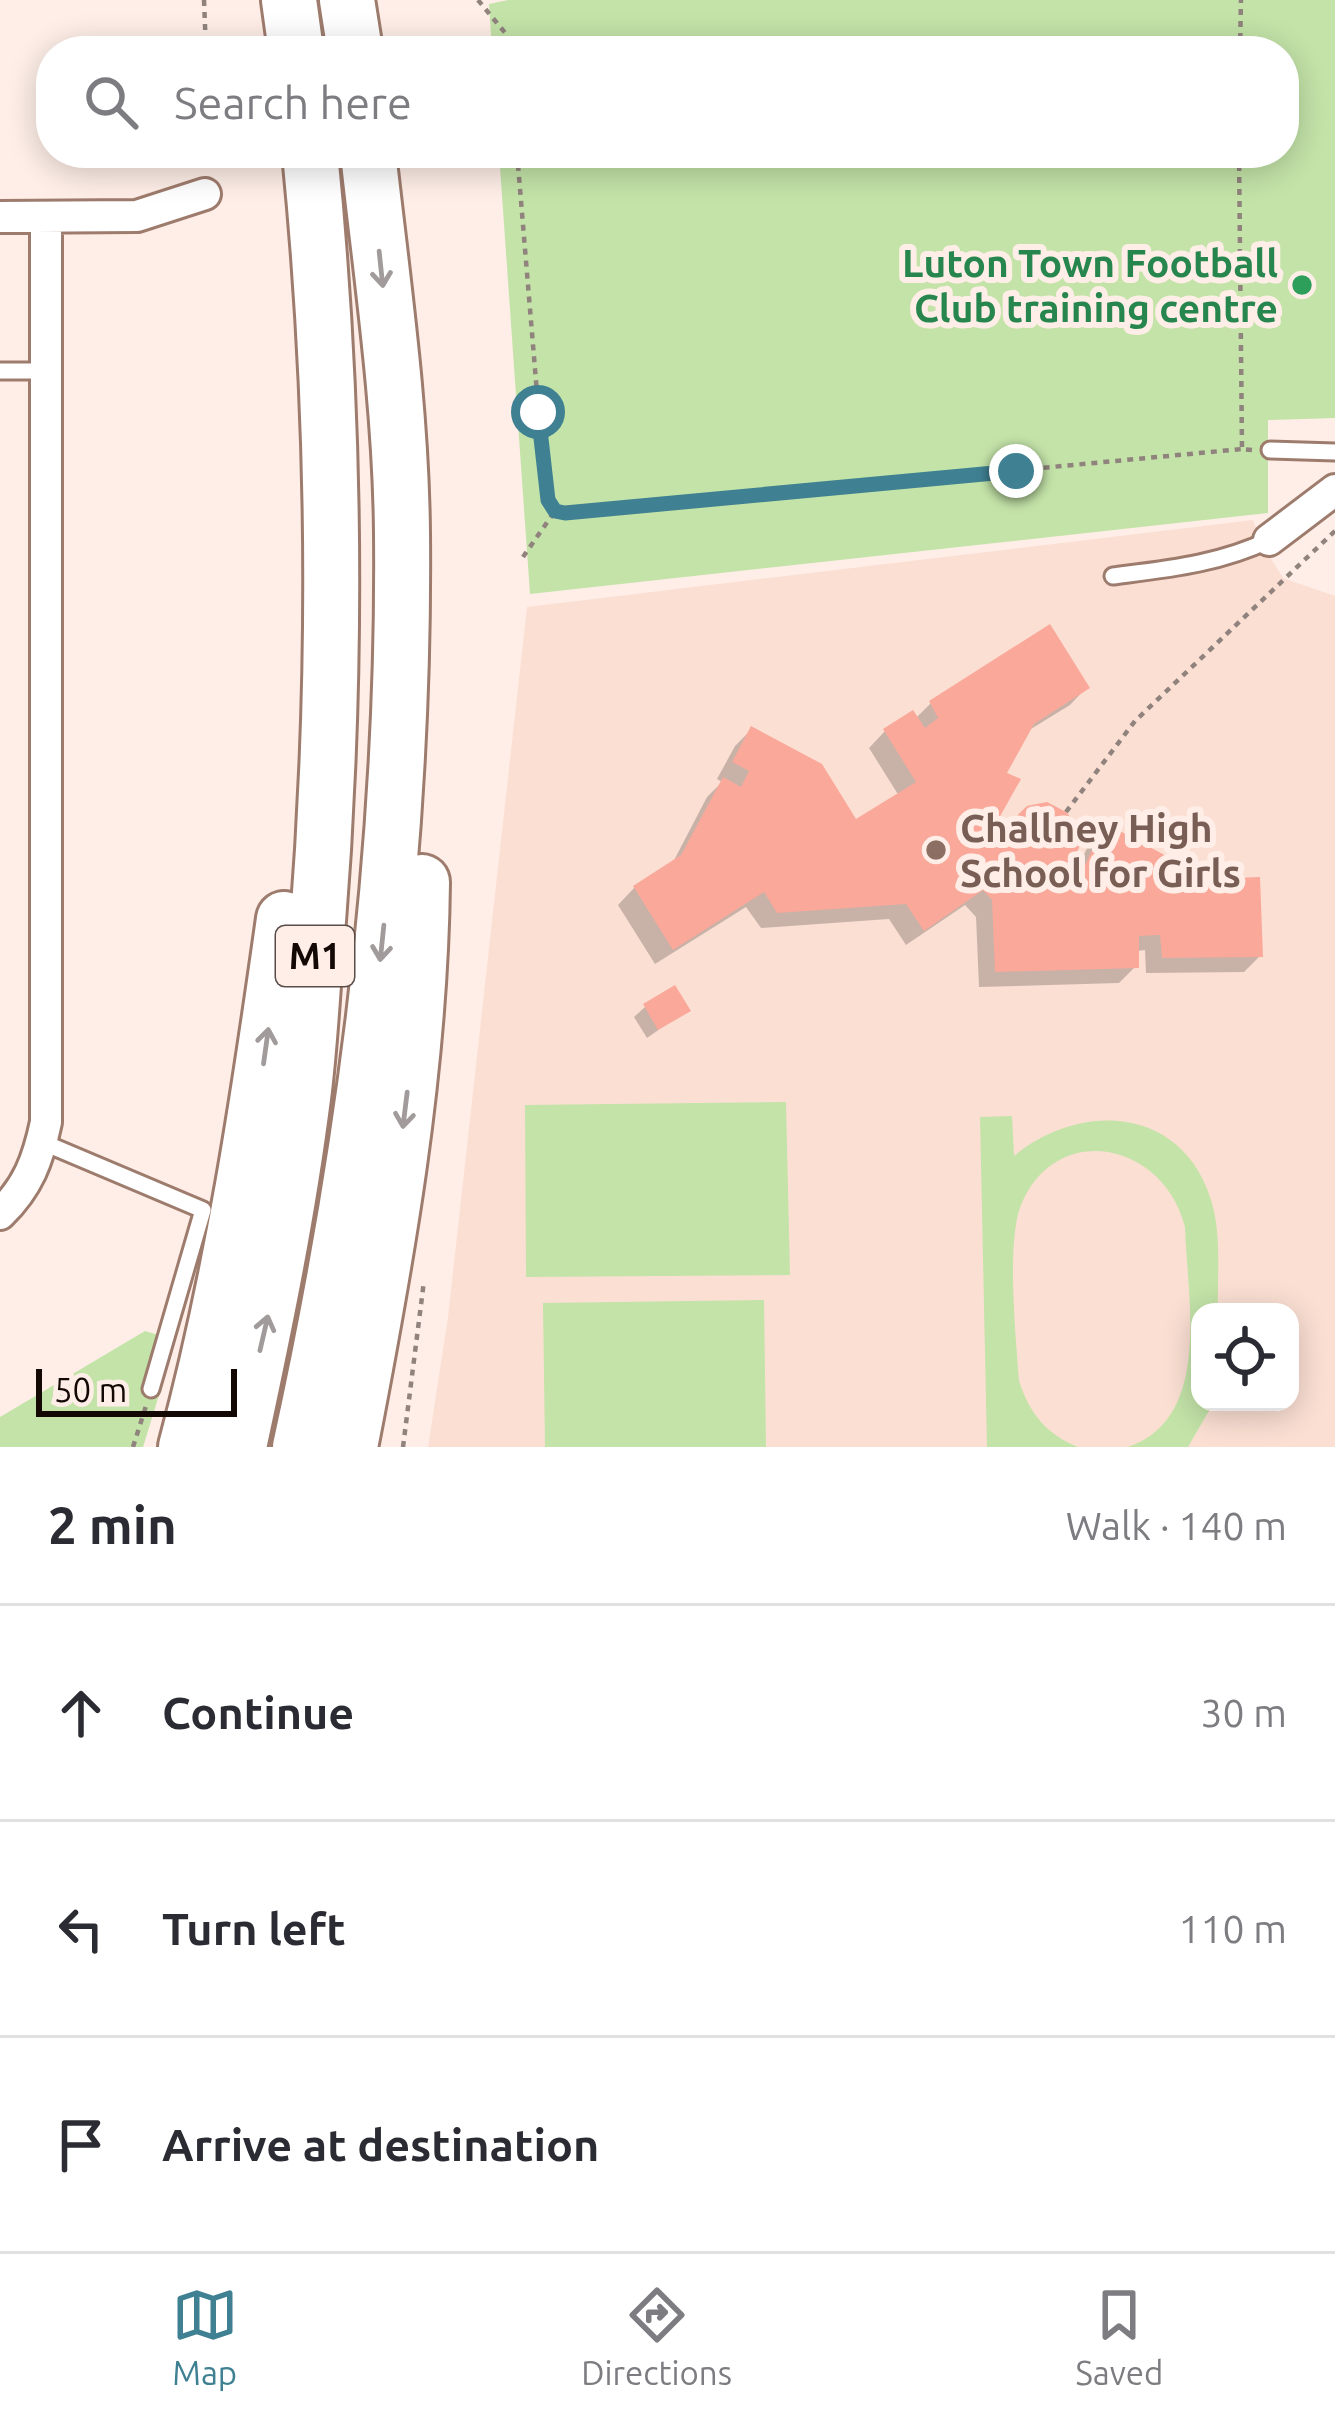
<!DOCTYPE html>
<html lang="en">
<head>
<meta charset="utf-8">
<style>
  body { margin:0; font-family:Ubuntu,sans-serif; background:#f7f7f7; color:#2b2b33 }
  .controls { position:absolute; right:36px; bottom:36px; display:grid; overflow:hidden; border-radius:24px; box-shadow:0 6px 30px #0003 }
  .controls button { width:108px; height:108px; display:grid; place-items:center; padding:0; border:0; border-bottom:3px solid #e1e1e2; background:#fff; color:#2b2b33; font:60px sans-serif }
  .scale { position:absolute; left:36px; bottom:30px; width:201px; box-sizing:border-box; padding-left:12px; border:6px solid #130804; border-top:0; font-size:33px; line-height:42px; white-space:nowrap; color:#130804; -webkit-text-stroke:9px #feeee7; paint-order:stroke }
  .stop { position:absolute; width:36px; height:36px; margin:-27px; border:9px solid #3f8092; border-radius:50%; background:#fff }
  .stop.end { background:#3f8092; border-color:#fff; box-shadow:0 3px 12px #0008 }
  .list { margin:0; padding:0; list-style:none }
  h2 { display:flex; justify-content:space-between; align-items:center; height:156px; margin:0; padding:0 48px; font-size:51px }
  h2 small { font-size:39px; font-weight:400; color:#7c7c81 }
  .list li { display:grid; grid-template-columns:78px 1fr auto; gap:36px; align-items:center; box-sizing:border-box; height:216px; padding:0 48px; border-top:3px solid #e1e1e2 }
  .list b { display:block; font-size:45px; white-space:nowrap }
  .list em { font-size:39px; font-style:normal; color:#7c7c81 }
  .icon { flex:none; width:66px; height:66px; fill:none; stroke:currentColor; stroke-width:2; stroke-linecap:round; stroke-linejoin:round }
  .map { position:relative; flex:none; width:1335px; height:1447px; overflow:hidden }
  .search { position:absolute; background:#fff; box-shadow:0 6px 30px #0003; left:36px; right:36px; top:36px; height:132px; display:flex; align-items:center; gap:30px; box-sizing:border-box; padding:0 42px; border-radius:48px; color:#7c7c81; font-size:45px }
  .sheet { height:804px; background:#fff }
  nav { display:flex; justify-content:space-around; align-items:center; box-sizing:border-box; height:168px; border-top:3px solid #e1e1e2; background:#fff; font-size:33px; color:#7c7c81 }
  nav a { display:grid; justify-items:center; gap:6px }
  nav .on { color:#3f8092 }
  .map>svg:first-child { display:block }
  .built { fill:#fbdfd3; fill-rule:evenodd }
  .green { fill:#c3e3a8 }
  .shadow { fill:#0003 }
  .building { fill:#f9a89a }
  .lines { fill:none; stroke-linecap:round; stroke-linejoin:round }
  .service-casing { stroke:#9e7c6d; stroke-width:21 }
  .minor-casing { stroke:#9e7c6d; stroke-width:36 }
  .motorway-casing { stroke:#9e7c6d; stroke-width:60 }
  .path { stroke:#90827d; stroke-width:4.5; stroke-dasharray:6 6; stroke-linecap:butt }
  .service { stroke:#fff; stroke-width:15 }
  .minor { stroke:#fff; stroke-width:30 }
  .motorway { stroke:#fff; stroke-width:54 }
  .oneway { stroke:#a19c9b }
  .route { stroke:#3f8092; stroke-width:15 }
  .leisure-dot { fill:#2e9e5b; stroke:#feeee7; stroke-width:4.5 }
  .education-dot { fill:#8d6e63; stroke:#feeee7; stroke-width:4.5 }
  .labels { text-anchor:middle; stroke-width:12; stroke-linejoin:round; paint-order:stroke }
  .shield { fill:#feeee7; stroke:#5a4d48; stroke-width:3 }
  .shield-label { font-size:36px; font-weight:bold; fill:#130804 }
  .leisure-label { font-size:39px; font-weight:bold; fill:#27864d; stroke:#feeee7; text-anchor:end }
  .education-label { font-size:39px; font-weight:bold; fill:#785e54; stroke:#feeee7; text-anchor:start }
</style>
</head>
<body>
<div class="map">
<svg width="1335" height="1447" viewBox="0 0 1335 1447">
  <rect width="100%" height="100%" fill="#feeee7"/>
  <path class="built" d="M 1253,520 L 1262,544 L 1283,578 L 1335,596 L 1335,1447 L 428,1447 L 448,1317 L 527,607 ZM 1200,1312 L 1290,1312 L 1290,1402 L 1200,1402 Z"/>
  <path class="green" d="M 508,0 L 1335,0 L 1335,418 L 1268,420 L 1268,513 L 530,594 L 499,153 L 1284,153 L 1284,51 L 492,51 L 489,4 Z
    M 786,1102 L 790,1275 L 526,1277 L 525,1105 Z
    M 1012,1116 L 1014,1156 C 1081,1101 1182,1106 1211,1200 C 1222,1234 1217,1276 1218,1312 L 1200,1312 L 1200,1402 L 1214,1402 L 1188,1447 L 1128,1447 C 1213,1418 1187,1298 1185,1227 C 1164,1143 1057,1119 1021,1205 C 1006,1242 1016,1338 1019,1381 C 1030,1414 1046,1434 1078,1447 L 987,1447 L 980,1117 Z
    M 764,1300 L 766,1447 L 545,1447 L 543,1303 Z
    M 145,1331 L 176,1340 L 143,1447 L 0,1447 L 0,1417 Z"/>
  <path class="shadow" d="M 1086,688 L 1070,705 L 1026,732 L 1002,774 L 994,821 L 1079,865 L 1089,844 L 1105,827 L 1260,956 L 1244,972 L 1146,973 L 1145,950 L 1136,951 L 1136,966 L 1119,983 L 979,987 L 976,917 L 965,905 L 906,945 L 889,919 L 761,928 L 746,907 L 655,964 L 618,905 L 634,888 L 671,866 L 707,797 L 722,782 L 717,779 L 735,746 L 752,729 L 855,823 L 899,796 L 869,748 L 885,731 L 915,719 L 931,703 Z
    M 645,1007 L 687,1010 L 647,1038 L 634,1017 Z"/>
  <path class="building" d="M 1050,624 L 1090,688 L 1034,724 L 1007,773 L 1021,779 L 998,820 L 1008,824 L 1027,806 L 1047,802 L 1066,812 L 1078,826 L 1080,845 L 1074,860 L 1085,865 L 1105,823 L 1209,879 L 1260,877 L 1263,957 L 1162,958 L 1160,935 L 1139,936 L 1139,968 L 995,972 L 992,900 L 983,890 L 924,931 L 906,904 L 777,913 L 764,892 L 673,950 L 633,886 L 681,855 L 723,777 L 741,787 L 749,771 L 732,762 L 751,726 L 822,764 L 856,819 L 916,782 L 883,729 L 913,710 L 925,728 L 938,718 L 929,701 Z
    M 675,985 L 691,1011 L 658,1030 L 643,1004 Z"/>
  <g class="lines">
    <g class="service-casing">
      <path id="service" d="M 0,371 L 47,371
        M 1270,450 L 1335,452
        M 1113,576 C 1167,569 1219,564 1269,540
        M 42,1142 L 203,1210 L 151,1389"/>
    </g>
    <g class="minor-casing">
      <path id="minor" d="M 0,217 L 137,216 L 205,194
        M 1269,540 L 1335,490
        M 0,1214 C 28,1187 38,1160 46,1122 L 46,217"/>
    </g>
    <g class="motorway-casing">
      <path id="motorway" d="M 289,0 L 296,51
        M 347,0 L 355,51
        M 186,1447 C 233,1273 259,1097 284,919
        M 239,1447 C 264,1331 288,1216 303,1098 C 310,1044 312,989 317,935 C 338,673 336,414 310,153
        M 300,1447 C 366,1147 405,842 402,534 C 401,407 382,279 368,153
        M 350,1447 C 386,1261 420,1072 422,882"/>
    </g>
    <path class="path" d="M 204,0 L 206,51
      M 478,0 L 506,34 L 507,51
      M 1240,51 L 1241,0
      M 517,153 L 542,453 L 549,500 L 555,511 L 565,513 L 1242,449
      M 1239,153 L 1242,449 L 1252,450
      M 523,557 L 555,511
      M 1066,812 L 1135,721 L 1335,531
      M 133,1447 L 146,1406
      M 403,1447 L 424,1281"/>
    <use href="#service" class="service"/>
    <use href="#minor" class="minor"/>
    <use href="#motorway" class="motorway"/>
  </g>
  <defs><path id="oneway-shaft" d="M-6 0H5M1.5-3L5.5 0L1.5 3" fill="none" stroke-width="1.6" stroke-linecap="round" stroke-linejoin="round" transform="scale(3)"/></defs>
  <g class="oneway">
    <use href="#oneway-shaft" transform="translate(381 269) rotate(84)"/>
    <use href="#oneway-shaft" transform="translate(382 943) rotate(96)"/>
    <use href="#oneway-shaft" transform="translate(266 1046) rotate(-82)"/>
    <use href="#oneway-shaft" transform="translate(405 1110) rotate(97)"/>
    <use href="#oneway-shaft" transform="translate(264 1333) rotate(-77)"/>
  </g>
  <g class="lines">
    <path class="route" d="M 538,412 L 548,500 L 555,511 L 565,513 L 1016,471"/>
  </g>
  <circle class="leisure-dot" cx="1302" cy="285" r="12"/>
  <circle class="education-dot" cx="936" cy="850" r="12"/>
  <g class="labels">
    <rect class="shield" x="276" y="926" width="78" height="60" rx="9"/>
    <g class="shield-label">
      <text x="315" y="969">M1</text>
    </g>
    <g class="leisure-label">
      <text x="1278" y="277">Luton Town Football<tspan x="1278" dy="45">Club training centre</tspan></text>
    </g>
    <g class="education-label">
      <text x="960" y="842">Challney High<tspan x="960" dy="45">School for Girls</tspan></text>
    </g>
  </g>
</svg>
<div class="controls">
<button><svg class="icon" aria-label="locate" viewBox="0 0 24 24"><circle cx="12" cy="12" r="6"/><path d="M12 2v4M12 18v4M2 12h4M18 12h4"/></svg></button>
</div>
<div class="scale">50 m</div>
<div class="stop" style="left:538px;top:412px"></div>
<div class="stop end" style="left:1016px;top:471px"></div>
<div class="search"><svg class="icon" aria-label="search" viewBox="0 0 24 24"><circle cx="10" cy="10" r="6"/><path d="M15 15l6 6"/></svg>Search here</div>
</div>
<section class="sheet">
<h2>2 min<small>Walk · 140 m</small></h2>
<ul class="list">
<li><svg class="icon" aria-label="ahead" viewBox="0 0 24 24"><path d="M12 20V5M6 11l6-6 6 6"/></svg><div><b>Continue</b></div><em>30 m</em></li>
<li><svg class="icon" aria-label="left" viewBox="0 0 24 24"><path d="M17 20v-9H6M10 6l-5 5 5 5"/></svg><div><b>Turn left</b></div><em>110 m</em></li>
<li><svg class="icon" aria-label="arrive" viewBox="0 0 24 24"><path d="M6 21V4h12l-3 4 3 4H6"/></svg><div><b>Arrive at destination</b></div></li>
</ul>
</section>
<nav>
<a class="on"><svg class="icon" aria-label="map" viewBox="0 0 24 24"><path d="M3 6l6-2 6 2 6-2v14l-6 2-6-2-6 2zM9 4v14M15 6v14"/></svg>Map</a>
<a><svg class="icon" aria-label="directions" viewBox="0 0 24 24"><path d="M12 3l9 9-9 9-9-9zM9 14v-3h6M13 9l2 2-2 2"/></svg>Directions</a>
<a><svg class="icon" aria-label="saved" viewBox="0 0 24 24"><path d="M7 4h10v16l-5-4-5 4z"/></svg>Saved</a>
</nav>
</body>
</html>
